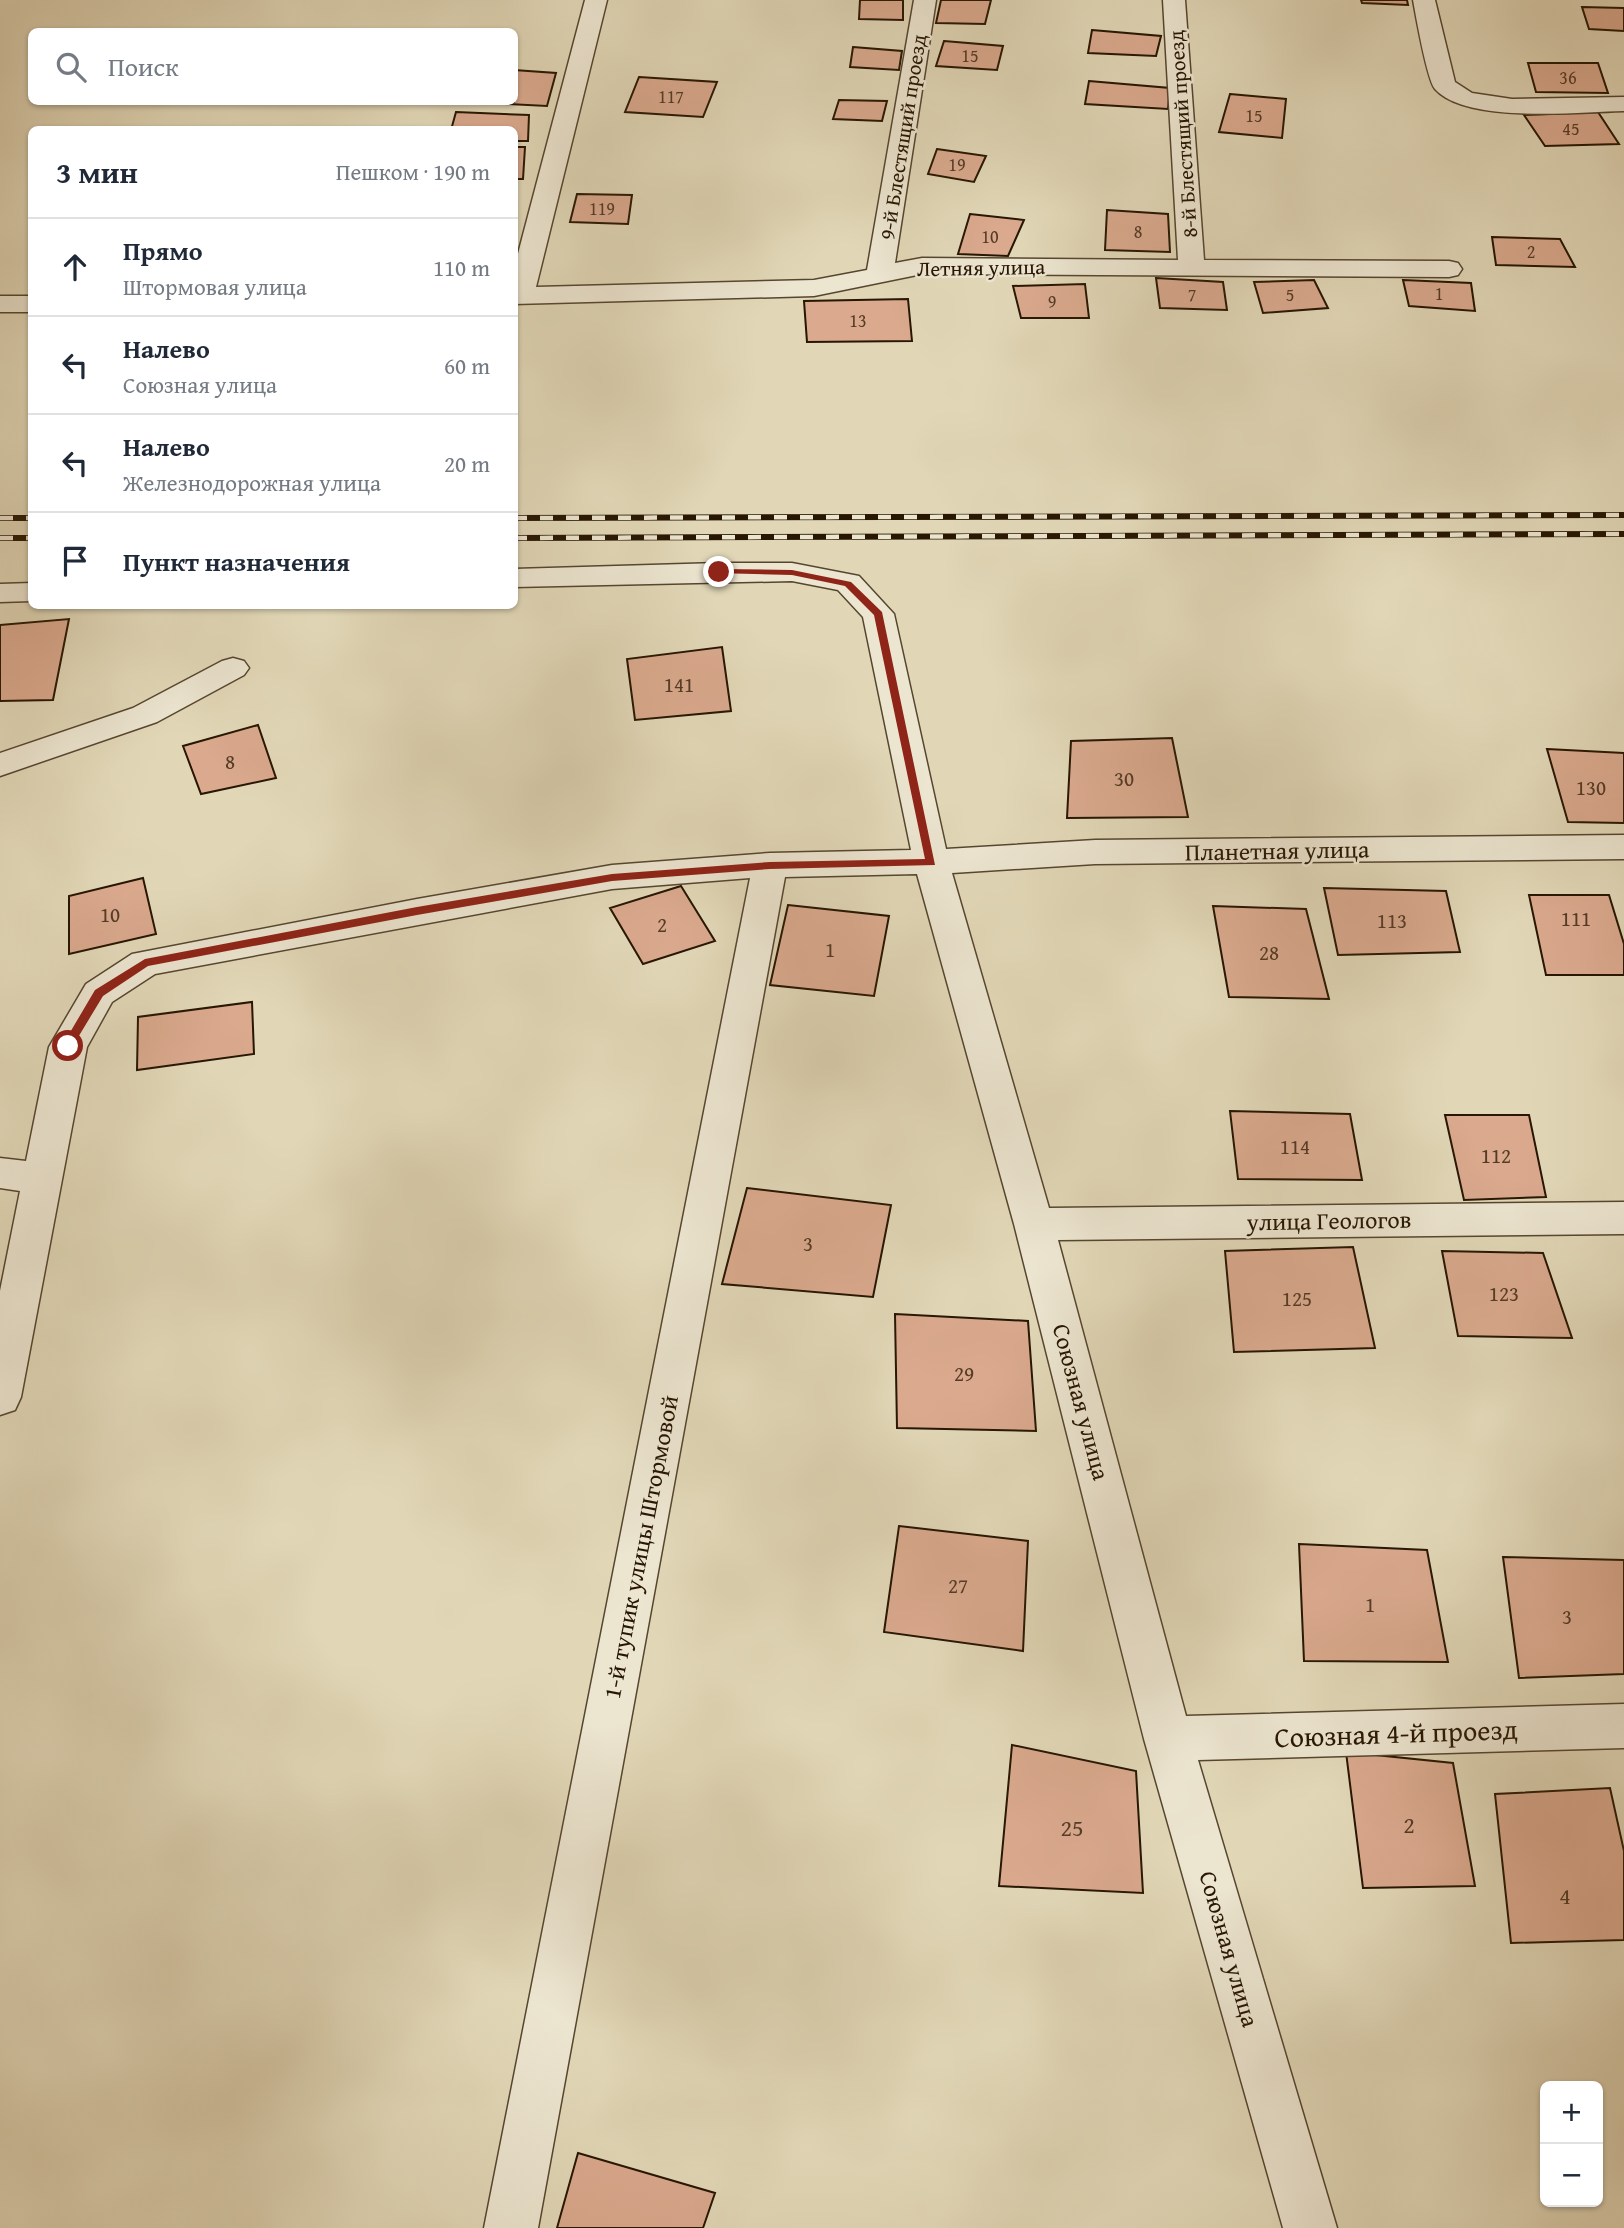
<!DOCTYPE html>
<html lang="ru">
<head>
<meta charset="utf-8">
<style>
  body { margin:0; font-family:"Gentium Book Plus",serif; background:#f6f6f7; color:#1f2937 }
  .controls { position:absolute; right:21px; bottom:21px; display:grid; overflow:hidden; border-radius:10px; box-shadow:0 2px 5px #0004 }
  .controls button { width:63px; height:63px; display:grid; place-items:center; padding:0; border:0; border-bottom:2px solid #e0e1e3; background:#fff; color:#1f2937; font:35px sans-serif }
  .stop { position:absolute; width:21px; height:21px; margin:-16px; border:5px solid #8f2418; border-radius:50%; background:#fff }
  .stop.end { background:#8f2418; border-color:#fff; box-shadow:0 2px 7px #0008 }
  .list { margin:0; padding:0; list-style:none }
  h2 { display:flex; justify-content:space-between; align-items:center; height:91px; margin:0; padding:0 28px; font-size:30px }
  h2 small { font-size:23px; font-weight:400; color:#747a83 }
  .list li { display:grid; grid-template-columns:46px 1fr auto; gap:21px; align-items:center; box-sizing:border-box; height:98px; padding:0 28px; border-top:2px solid #e0e1e3 }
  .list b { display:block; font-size:26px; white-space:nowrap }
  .list p { margin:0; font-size:23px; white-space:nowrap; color:#747a83 }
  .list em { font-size:23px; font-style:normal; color:#747a83 }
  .icon { flex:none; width:38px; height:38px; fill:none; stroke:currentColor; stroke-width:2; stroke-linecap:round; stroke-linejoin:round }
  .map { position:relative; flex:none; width:1624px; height:2228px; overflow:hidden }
  .search { position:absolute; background:#fff; box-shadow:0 2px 5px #0004; left:28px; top:28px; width:490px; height:77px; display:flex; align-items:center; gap:18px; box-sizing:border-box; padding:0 24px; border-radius:10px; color:#747a83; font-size:26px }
  .panel { position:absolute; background:#fff; box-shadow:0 2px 5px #0004; left:28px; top:126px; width:490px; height:483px; border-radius:10px }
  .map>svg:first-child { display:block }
  .building { fill:#daa98e; stroke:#271602; stroke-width:2 }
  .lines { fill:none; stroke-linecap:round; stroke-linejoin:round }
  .minor-casing { stroke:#56462f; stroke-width:3 }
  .minor { fill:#ece5d0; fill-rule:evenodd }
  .rail-casing { stroke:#271602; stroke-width:6 }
  .rail { stroke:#ece5d0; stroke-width:4.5; stroke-dasharray:13; stroke-linecap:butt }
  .route { fill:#8f2418 }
  .labels { text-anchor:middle; stroke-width:5; stroke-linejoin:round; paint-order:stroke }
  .far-number-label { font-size:18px; fill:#543b25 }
  .far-street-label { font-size:21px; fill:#271602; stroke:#ece5d0 }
  .number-label { font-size:21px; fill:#543b25 }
  .street-label { font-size:24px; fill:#271602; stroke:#ece5d0 }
  .near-number-label { font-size:24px; fill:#543b25 }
  .near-street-label { font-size:28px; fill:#271602; stroke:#ece5d0 }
</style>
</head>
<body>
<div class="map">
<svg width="1624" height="2228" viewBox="0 0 1624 2228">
  <rect width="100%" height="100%" fill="#e1d7b7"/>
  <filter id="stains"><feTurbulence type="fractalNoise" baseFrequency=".00286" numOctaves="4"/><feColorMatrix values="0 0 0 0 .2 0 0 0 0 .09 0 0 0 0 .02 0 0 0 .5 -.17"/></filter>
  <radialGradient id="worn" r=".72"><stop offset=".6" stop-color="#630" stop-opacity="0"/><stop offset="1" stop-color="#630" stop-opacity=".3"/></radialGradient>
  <path class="building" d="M 860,0 L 903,0 L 903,20 L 859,19 Z
    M 941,0 L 991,0 L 985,24 L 936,23 Z
    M 1361,0 L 1407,0 L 1408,5 L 1362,3 Z
    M 1582,7 L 1624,8 L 1624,31 L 1589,29 Z
    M 1092,30 L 1161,36 L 1156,56 L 1088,53 Z
    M 944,41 L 1003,46 L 997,70 L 936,66 Z
    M 853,47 L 902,51 L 899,70 L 850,67 Z
    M 1528,63 L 1598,63 L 1608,93 L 1536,92 Z
    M 514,70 L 556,73 L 547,106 L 464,102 L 514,102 Z
    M 639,77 L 717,82 L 703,117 L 625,112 Z
    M 1089,81 L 1170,88 L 1168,109 L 1085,104 Z
    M 1230,94 L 1286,99 L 1282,138 L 1219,132 Z
    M 839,100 L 887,101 L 882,121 L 833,119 Z
    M 456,112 L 529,115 L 528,141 L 514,141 L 514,130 L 451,130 Z
    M 1598,112 L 1619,144 L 1545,146 L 1524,115 Z
    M 514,147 L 525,147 L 523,179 L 514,179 Z
    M 937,149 L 986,156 L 974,182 L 928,174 Z
    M 577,194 L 632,195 L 628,224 L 570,222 Z
    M 1107,210 L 1168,214 L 1170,252 L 1105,250 Z
    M 970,214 L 1024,220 L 1008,256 L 958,254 Z
    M 1492,237 L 1560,239 L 1575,267 L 1496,265 Z
    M 1156,278 L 1223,282 L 1227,310 L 1160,308 Z
    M 1314,280 L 1328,308 L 1263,313 L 1254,282 Z
    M 1403,280 L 1471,283 L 1475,311 L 1409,306 Z
    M 1085,284 L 1089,318 L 1021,318 L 1013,286 Z
    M 908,299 L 912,341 L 807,342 L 804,301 Z
    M 69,619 L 53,700 L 0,701 L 0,625 Z
    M 722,647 L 731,711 L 635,720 L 627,659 Z
    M 258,725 L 276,778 L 201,794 L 183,746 Z
    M 1172,738 L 1188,817 L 1067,818 L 1071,741 Z
    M 1547,749 L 1624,753 L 1624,823 L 1568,822 Z
    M 143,878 L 156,934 L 69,954 L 69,896 Z
    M 681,886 L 715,941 L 643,964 L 610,908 Z
    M 1324,888 L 1446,891 L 1460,952 L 1338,955 Z
    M 1529,895 L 1609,895 L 1624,944 L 1624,975 L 1546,975 Z
    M 788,905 L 889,916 L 874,996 L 770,985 Z
    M 1213,906 L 1306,909 L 1329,999 L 1229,997 Z
    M 252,1002 L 254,1054 L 137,1070 L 138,1017 Z
    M 1230,1111 L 1350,1114 L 1362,1180 L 1238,1179 Z
    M 1445,1115 L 1529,1115 L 1546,1197 L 1464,1200 Z
    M 747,1188 L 891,1205 L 873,1297 L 722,1284 Z
    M 1353,1247 L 1375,1348 L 1234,1352 L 1225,1251 Z
    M 1442,1251 L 1543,1253 L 1572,1338 L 1458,1336 Z
    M 895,1314 L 1028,1321 L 1036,1431 L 897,1428 Z
    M 899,1526 L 1028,1541 L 1023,1651 L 884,1632 Z
    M 1299,1544 L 1427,1550 L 1448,1662 L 1304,1661 Z
    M 1503,1557 L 1624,1560 L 1624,1674 L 1519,1678 Z
    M 1012,1745 L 1136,1771 L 1143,1893 L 999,1886 Z
    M 1346,1752 L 1453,1763 L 1475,1886 L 1363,1888 Z
    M 1610,1788 L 1624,1851 L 1624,1940 L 1511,1943 L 1495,1794 Z
    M 578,2153 L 715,2193 L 703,2228 L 557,2228 Z"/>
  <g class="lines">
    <g class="minor-casing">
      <path id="minor" d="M 585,0 L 607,0 L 536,287 L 814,280 L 867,270 L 914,0 L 936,0 L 895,263 L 922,258 L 1178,260 L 1163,0 L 1185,0 L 1204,260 L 1449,261 L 1458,263 L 1462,269 L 1458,275 L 1449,277 L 922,274 L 814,296 L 514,304 L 514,269 Z
        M 1413,0 L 1435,0 L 1455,82 L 1472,93 L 1512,99 L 1624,97 L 1624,111 C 1579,112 1466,124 1435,89 C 1427,80 1416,16 1413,0 Z
        M 0,296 L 32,296 L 32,312 L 0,312 Z
        M 719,563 L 792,563 L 859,576 L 894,614 L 946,849 L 1095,840 L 1624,835 L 1624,859 L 1095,864 L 952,873 L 1049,1208 L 1624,1202 L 1624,1234 L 1058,1240 L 1186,1716 L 1624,1704 L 1624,1748 L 1198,1760 L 1337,2228 L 1283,2228 L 1144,1739 L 1014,1224 L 917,874 L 785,877 L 538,2228 L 484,2228 L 750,878 L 612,889 L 155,974 L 112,1002 L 87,1047 L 21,1397 L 15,1410 L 0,1415 L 0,1291 L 20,1191 L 0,1188 L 0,1158 L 26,1161 L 49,1047 L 86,984 L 132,954 L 417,899 L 612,865 L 770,853 L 911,850 L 863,617 L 838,590 L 792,581 L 514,587 L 514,569 Z
        M 32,583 L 32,601 L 0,602 L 0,584 Z
        M 233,658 L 244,661 L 249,668 L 244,675 L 157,722 L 0,776 L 0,753 L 133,708 L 222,661 Z"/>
    </g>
    <use href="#minor" class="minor"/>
    <g class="rail-casing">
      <path id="rail" d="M 0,518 L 32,518
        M 514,518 L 1624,515
        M 0,538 L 32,538
        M 514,538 L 1624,534"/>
    </g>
    <use href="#rail" class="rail"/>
  </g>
  <path class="route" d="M 719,569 L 792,570 L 851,582 L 882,612 L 935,865 L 770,869 L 612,881 L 417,915 L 148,966 L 103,996 L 71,1049 L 64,1049 L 62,1046 L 95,990 L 145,959 L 417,907 L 612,874 L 770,862 L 925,859 L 874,615 L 845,586 L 792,575 L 715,573 L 715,570 Z"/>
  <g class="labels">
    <g class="far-number-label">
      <text x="970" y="62">15</text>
      <text x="1568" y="84">36</text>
      <text x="671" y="103">117</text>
      <text x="1254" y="122">15</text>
      <text x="1571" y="135">45</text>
      <text x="957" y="171">19</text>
      <text x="602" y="215">119</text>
      <text x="1138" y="238">8</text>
      <text x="990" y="243">10</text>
      <text x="1531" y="258">2</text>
      <text x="1439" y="300">1</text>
      <text x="1192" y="301">7</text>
      <text x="1290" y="301">5</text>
      <text x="1052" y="308">9</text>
      <text x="858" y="327">13</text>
    </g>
    <g class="far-street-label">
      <text transform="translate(1183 134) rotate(-94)" y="7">8-й Блестящий проезд</text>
      <text transform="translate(903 137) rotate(-81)" y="7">9-й Блестящий проезд</text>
      <text transform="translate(981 268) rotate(-1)" y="7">Летняя улица</text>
    </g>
    <g class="number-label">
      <text x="679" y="692">141</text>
      <text x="230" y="769">8</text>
      <text x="1124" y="786">30</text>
      <text x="1591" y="795">130</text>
      <text x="110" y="922">10</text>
      <text x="1576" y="926">111</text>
      <text x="1392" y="928">113</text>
      <text x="662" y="932">2</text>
      <text x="830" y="957">1</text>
      <text x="1269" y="960">28</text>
      <text x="1295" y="1154">114</text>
      <text x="1496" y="1163">112</text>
      <text x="808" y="1251">3</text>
      <text x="1504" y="1301">123</text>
      <text x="1297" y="1306">125</text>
      <text x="964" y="1381">29</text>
      <text x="958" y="1593">27</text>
      <text x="1370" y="1612">1</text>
      <text x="1567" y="1624">3</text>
    </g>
    <g class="street-label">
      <text transform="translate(1277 851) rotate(-1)" y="8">Планетная улица</text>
      <text transform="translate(1329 1221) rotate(-1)" y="8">улица Геологов</text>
      <text transform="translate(1081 1402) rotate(75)" y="8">Союзная улица</text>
      <text transform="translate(641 1547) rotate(-79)" y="8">1-й тупик улицы Штормовой</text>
      <text transform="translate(1229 1949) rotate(74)" y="8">Союзная улица</text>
    </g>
    <g class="near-number-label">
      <text x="1409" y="1833">2</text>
      <text x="1072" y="1836">25</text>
      <text x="1565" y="1904">4</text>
    </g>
    <g class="near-street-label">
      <text transform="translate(1396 1733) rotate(-2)" y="10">Союзная 4-й проезд</text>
    </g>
  </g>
  <rect width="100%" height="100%" filter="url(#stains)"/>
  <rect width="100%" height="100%" fill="url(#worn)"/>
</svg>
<div class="controls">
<button>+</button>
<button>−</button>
</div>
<div class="stop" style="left:68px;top:1046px"></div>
<div class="stop end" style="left:719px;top:572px"></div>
<div class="search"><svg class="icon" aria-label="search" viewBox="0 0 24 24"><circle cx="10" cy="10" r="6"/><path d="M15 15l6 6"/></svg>Поиск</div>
<section class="panel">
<h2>3 мин<small>Пешком · 190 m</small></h2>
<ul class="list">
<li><svg class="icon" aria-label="ahead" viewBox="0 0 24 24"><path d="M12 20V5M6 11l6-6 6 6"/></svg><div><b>Прямо</b><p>Штормовая улица</p></div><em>110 m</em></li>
<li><svg class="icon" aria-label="left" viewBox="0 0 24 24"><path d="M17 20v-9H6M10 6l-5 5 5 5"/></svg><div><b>Налево</b><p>Союзная улица</p></div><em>60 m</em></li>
<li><svg class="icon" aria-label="left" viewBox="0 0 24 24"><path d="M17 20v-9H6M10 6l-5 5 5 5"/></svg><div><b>Налево</b><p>Железнодорожная улица</p></div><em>20 m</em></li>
<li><svg class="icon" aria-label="arrive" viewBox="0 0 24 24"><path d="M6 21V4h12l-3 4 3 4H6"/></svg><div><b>Пункт назначения</b></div></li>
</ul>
</section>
</div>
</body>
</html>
